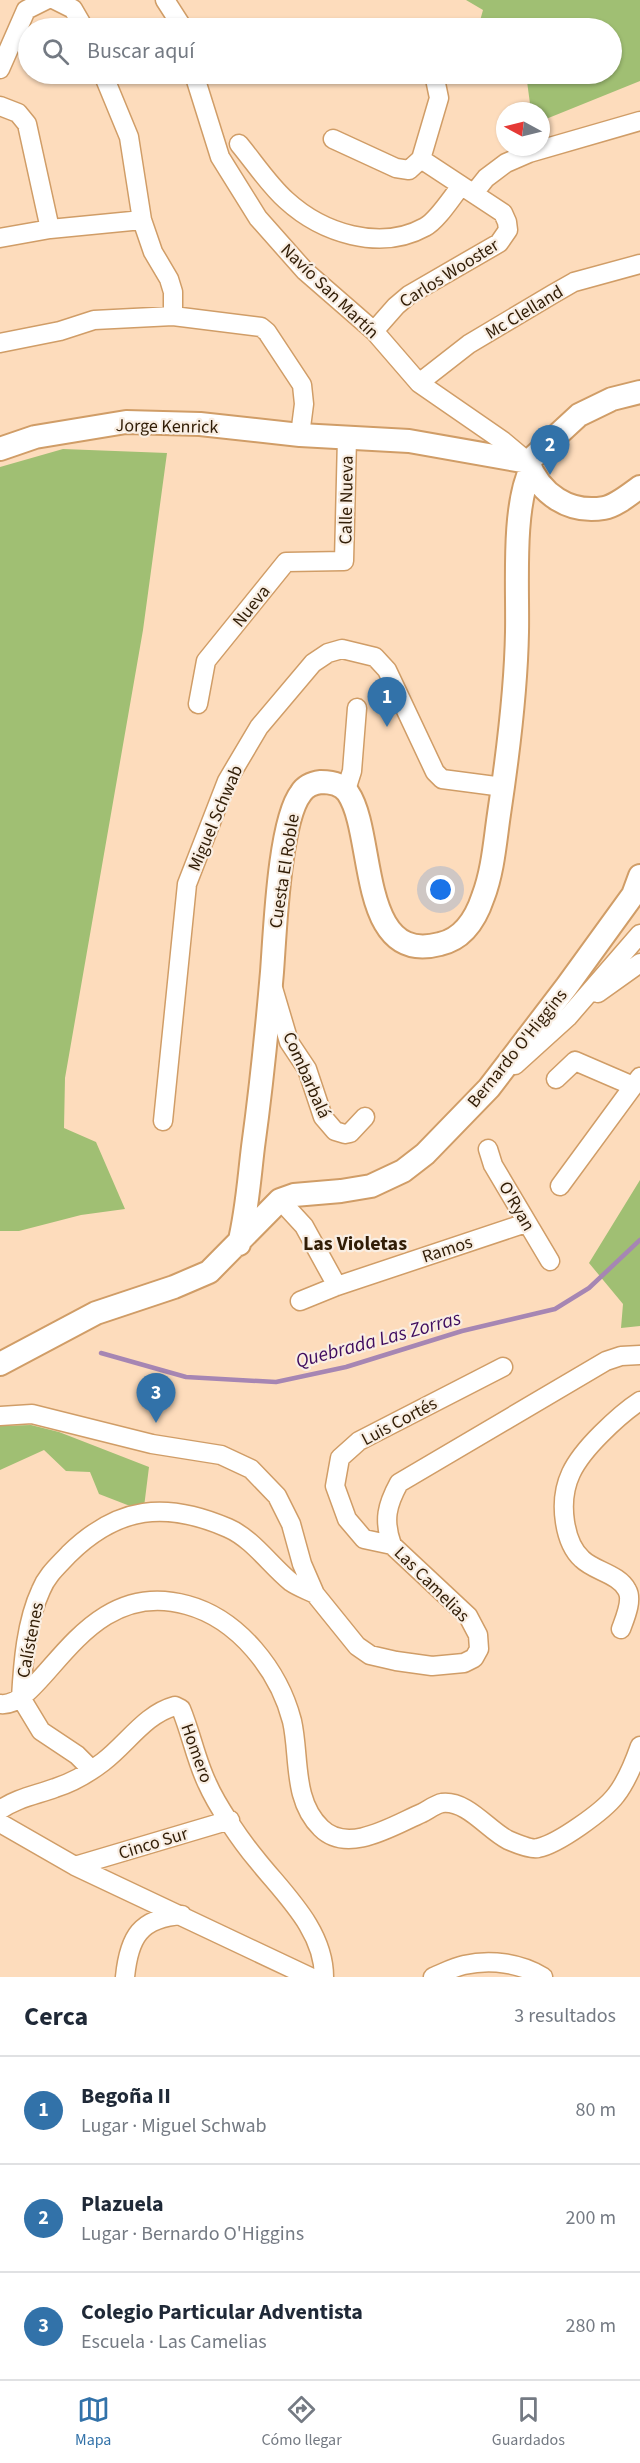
<!DOCTYPE html>
<html lang="es">
<head>
<meta charset="utf-8">
<style>
  body { margin:0; font-family:"Source Sans 3",sans-serif; background:#f2f2f3; color:#1f2937 }
  .compass { position:absolute; left:496px; top:102px; width:54px; height:54px; border-radius:50%; background:#fff; box-shadow:0 2px 4px #0004; rotate:277deg }
  .you { position:absolute; left:441px; top:890px; width:21px; height:21px; margin:-15px; border:4px solid #fff; border-radius:50%; background:#1a73e8; box-shadow:0 0 0 9px #1a73e833 }
  .badge { display:grid; place-items:center; width:39px; height:39px; border-radius:50%; background:#3272a9; color:#fff; font-size:20px; font-weight:700 }
  .pin { position:absolute; translate:-50% -50px; filter:drop-shadow(0 2px 3px #0008) }
  .pin::after { content:''; position:absolute; top:32px; width:21px; height:18px; background:inherit; clip-path:polygon(0 0,100% 0,50% 100%) }
  .list { margin:0; padding:0; list-style:none }
  h2 { display:flex; justify-content:space-between; align-items:center; height:78px; margin:0; padding:0 24px; font-size:26px }
  h2 small { font-size:20px; font-weight:400; color:#747a83 }
  .list li { display:grid; grid-template-columns:39px 1fr auto; gap:18px; align-items:center; box-sizing:border-box; height:108px; padding:0 24px; border-top:2px solid #e0e1e3 }
  .list b { display:block; font-size:22px; white-space:nowrap }
  .list p { margin:0; font-size:20px; white-space:nowrap; color:#747a83 }
  .list em { font-size:20px; font-style:normal; color:#747a83 }
  .icon { flex:none; width:33px; height:33px; fill:none; stroke:currentColor; stroke-width:2; stroke-linecap:round; stroke-linejoin:round }
  .map { position:relative; flex:none; width:640px; height:1977px; overflow:hidden }
  .search { position:absolute; background:#fff; box-shadow:0 2px 4px #0004; left:18px; right:18px; top:18px; height:66px; display:flex; align-items:center; gap:15px; box-sizing:border-box; padding:0 21px; border-radius:33px; color:#747a83; font-size:22px }
  .sheet { height:402px; background:#fff }
  nav { display:flex; justify-content:space-around; align-items:center; box-sizing:border-box; height:84px; border-top:2px solid #e0e1e3; background:#fff; font-size:16px; color:#747a83 }
  nav a { display:grid; justify-items:center; gap:3px }
  nav .on { color:#3272a9 }
  .map>svg:first-child { display:block }
  .green { fill:#a0bf73 }
  .lines { fill:none; stroke-linecap:round; stroke-linejoin:round }
  .stream { stroke:#a686b3; stroke-width:4.5 }
  .minor-casing { stroke:#d09d67; stroke-width:21 }
  .major-casing { stroke:#d09d67; stroke-width:26 }
  .minor { stroke:#fff; stroke-width:18 }
  .major { stroke:#fff; stroke-width:22 }
  .labels { text-anchor:middle; stroke-width:4.5; stroke-linejoin:round; paint-order:stroke }
  .street-label { font-size:18px; fill:#311d06; stroke:#f9eee3 }
  .neighbourhood-label { font-size:20px; font-weight:bold; fill:#311d06; stroke:#f9eee3 }
  .water-label { font-size:20px; font-style:italic; fill:#3e0b5e; stroke:#f9eee3 }
</style>
</head>
<body>
<div class="map">
<svg width="640" height="1977" viewBox="0 0 640 1977">
  <rect width="100%" height="100%" fill="#fddcbc"/>
  <path class="green" d="M 466,0 L 640,0 L 640,81 L 541,121 L 541,111 L 531,111 L 526,74 L 612,74 L 612,28 L 478,28 L 483,10 Z
    M 63,449 L 167,453 L 143,630 L 65,1078 L 64,1128 L 96,1142 L 125,1209 L 81,1215 L 19,1231 L 0,1231 L 0,467 Z
    M 640,1180 L 640,1326 L 621,1328 L 623,1304 L 589,1263 Z
    M 31,1425 L 59,1432 L 149,1467 L 144,1507 L 130,1506 L 99,1494 L 90,1472 L 66,1471 L 44,1450 L 0,1470 L 0,1426 Z"/>
  <g class="lines">
    <path class="stream" d="M 101,1353 L 186,1377 L 276,1382 L 346,1367 L 462,1331 L 555,1309 L 589,1288 L 640,1240"/>
    <g class="minor-casing">
      <path id="minor" d="M 55,0 L 73,9 L 84,28
        M 165,0 L 183,28
        M 0,69 L 26,10 L 46,0
        M 103,74 L 129,137 L 142,220 L 153,252 L 169,279 L 173,292 L 173,316
        M 194,74 L 220,157 L 258,218 L 305,271 L 374,331 L 419,383 L 503,441 L 528,462
        M 0,106 L 18,113 L 27,124 L 50,229
        M 333,139 L 396,168 L 409,170 L 421,159 L 439,98 L 434,74
        M 239,144 C 254,162 269,185 286,200 C 322,233 380,252 425,227 C 437,221 452,197 461,186
        M 474,193 L 486,178 L 506,163 L 529,153 L 640,121
        M 0,238 L 50,229 L 142,220
        M 374,331 L 396,306 L 409,295 L 499,243 L 508,230 L 507,222 L 503,213 L 421,159
        M 0,343 L 60,331 L 94,320 L 173,316 L 261,327 L 267,332 L 302,385 L 304,404 L 300,435
        M 419,383 L 469,344 L 553,294 L 574,282 L 640,264
        M 198,704 L 206,661 L 286,562 L 344,561 L 347,438
        M 346,790 L 352,771 L 357,708
        M 273,988 L 289,1042 L 307,1069 L 323,1117 L 335,1131 L 345,1134 L 350,1133 L 365,1117
        M 598,993 L 640,963
        M 515,1065 L 568,1017 L 640,934
        M 556,1079 L 575,1061 L 633,1086
        M 163,1121 L 187,884 L 227,781 L 259,727 L 313,663 L 328,653 L 342,649 L 375,657 L 387,670 L 435,772 L 442,779 L 503,787
        M 488,1149 L 493,1165 L 550,1261
        M 560,1186 L 640,1077
        M 280,1200 L 304,1226 L 337,1286
        M 300,1301 L 337,1286 L 526,1223
        M 0,1416 L 32,1414 L 152,1444 L 221,1455 L 251,1469 L 277,1496 L 291,1524 L 302,1564 L 315,1594 L 357,1646 L 370,1655 L 396,1661 L 432,1666 L 464,1663 L 474,1658 L 479,1649 L 478,1635 L 468,1616 L 392,1545 C 383,1520 387,1505 399,1483 L 606,1361 L 621,1356 L 640,1355
        M 392,1545 L 364,1539 L 347,1519 L 335,1486 L 340,1458 L 359,1441 L 503,1367
        M 621,1629 C 625,1618 633,1600 627,1590 C 619,1574 594,1571 582,1559 C 572,1550 567,1535 565,1522 C 559,1483 575,1460 601,1434 C 613,1422 626,1410 640,1401
        M 21,1698 C 23,1663 26,1622 41,1590 C 47,1575 58,1566 69,1554 C 118,1506 166,1501 228,1528 C 253,1539 270,1565 291,1582 C 298,1587 307,1590 315,1594
        M 21,1698 L 41,1731 L 77,1755 L 91,1769
        M 0,1704 C 44,1710 81,1575 187,1605 C 239,1619 279,1671 292,1721 C 300,1756 292,1800 321,1828 C 348,1855 394,1825 422,1813 C 428,1810 436,1804 442,1803 C 467,1800 488,1830 508,1840 C 515,1843 531,1850 538,1848 C 558,1844 604,1811 616,1795 C 627,1781 634,1763 640,1746
        M 0,1810 C 17,1798 36,1795 55,1788 C 71,1783 90,1772 103,1762 C 127,1744 145,1714 175,1706 L 181,1709 C 191,1733 196,1760 207,1783 C 217,1806 241,1841 257,1860 C 285,1895 324,1930 324,1977
        M 0,1823 L 75,1866 L 310,1977
        M 75,1866 L 230,1820
        M 125,1977 C 129,1937 140,1918 182,1915
        M 433,1977 C 443,1973 454,1967 464,1965 C 491,1959 520,1963 543,1977"/>
    </g>
    <g class="major-casing">
      <path id="major" d="M 0,449 L 35,437 L 126,422 L 200,424 L 300,435 L 409,441 L 528,462
        M 528,462 C 540,494 569,514 604,508 C 616,506 630,494 640,487
        M 528,462 L 579,415 L 612,399 L 640,392
        M 239,1244 C 247,1212 249,1180 253,1147 C 261,1089 267,1030 272,972 C 275,933 279,821 301,793 C 306,785 313,783 321,782 C 331,782 342,784 348,793 C 376,834 357,966 440,944 C 463,939 476,918 483,897 C 493,871 495,841 499,814 C 508,754 516,693 517,632 C 518,588 512,507 531,469
        M 0,1364 L 96,1313 L 174,1287 L 209,1272 L 280,1200 L 294,1195 L 341,1191 L 371,1186 L 403,1171 L 425,1154 L 489,1088 L 567,986 L 633,895 L 640,876"/>
    </g>
    <use href="#minor" class="minor"/>
    <use href="#major" class="major"/>
  </g>
  <g class="labels">
    <g class="street-label">
      <text transform="translate(449 273) rotate(-32)" y="6">Carlos Wooster</text>
      <text transform="translate(330 291) rotate(44)" y="6">Navío San Martín</text>
      <text transform="translate(524 312) rotate(-31)" y="6">Mc Clelland</text>
      <text transform="translate(167 426) rotate(1)" y="6">Jorge Kenrick</text>
      <text transform="translate(346 500) rotate(-89)" y="6">Calle Nueva</text>
      <text transform="translate(251 606) rotate(-51)" y="6">Nueva</text>
      <text transform="translate(215 818) rotate(-67)" y="6">Miguel Schwab</text>
      <text transform="translate(284 871) rotate(-81)" y="6">Cuesta El Roble</text>
      <text transform="translate(517 1048) rotate(-51)" y="6">Bernardo O'Higgins</text>
      <text transform="translate(307 1075) rotate(66)" y="6">Combarbalá</text>
      <text transform="translate(517 1206) rotate(60)" y="6">O'Ryan</text>
      <text transform="translate(447 1249) rotate(-18)" y="6">Ramos</text>
      <text transform="translate(399 1421) rotate(-28)" y="6">Luis Cortés</text>
      <text transform="translate(432 1584) rotate(45)" y="6">Las Camelias</text>
      <text transform="translate(30 1640) rotate(-79)" y="6">Calístenes</text>
      <text transform="translate(197 1753) rotate(70)" y="6">Homero</text>
      <text transform="translate(153 1843) rotate(-17)" y="6">Cinco Sur</text>
    </g>
    <g class="neighbourhood-label">
      <text x="355" y="1250">Las Violetas</text>
    </g>
    <g class="water-label">
      <text transform="translate(378 1339) rotate(-15)" y="7">Quebrada Las Zorras</text>
    </g>
  </g>
</svg>
<svg class="compass" viewBox="-18 -18 36 36"><path d="M0-13l5 13h-10z" fill="#e53935"/><path d="M0 13l5-13h-10z" fill="#747a83"/></svg>
<div class="you"></div>
<div class="pin badge" style="left:387px;top:727px">1</div>
<div class="pin badge" style="left:550px;top:475px">2</div>
<div class="pin badge" style="left:156px;top:1423px">3</div>
<div class="search"><svg class="icon" aria-label="search" viewBox="0 0 24 24"><circle cx="10" cy="10" r="6"/><path d="M15 15l6 6"/></svg>Buscar aquí</div>
</div>
<section class="sheet">
<h2>Cerca<small>3 resultados</small></h2>
<ul class="list">
<li><span class="badge">1</span><div><b>Begoña II</b><p>Lugar · Miguel Schwab</p></div><em>80 m</em></li>
<li><span class="badge">2</span><div><b>Plazuela</b><p>Lugar · Bernardo O'Higgins</p></div><em>200 m</em></li>
<li><span class="badge">3</span><div><b>Colegio Particular Adventista</b><p>Escuela · Las Camelias</p></div><em>280 m</em></li>
</ul>
</section>
<nav>
<a class="on"><svg class="icon" aria-label="map" viewBox="0 0 24 24"><path d="M3 6l6-2 6 2 6-2v14l-6 2-6-2-6 2zM9 4v14M15 6v14"/></svg>Mapa</a>
<a><svg class="icon" aria-label="directions" viewBox="0 0 24 24"><path d="M12 3l9 9-9 9-9-9zM9 14v-3h6M13 9l2 2-2 2"/></svg>Cómo llegar</a>
<a><svg class="icon" aria-label="saved" viewBox="0 0 24 24"><path d="M7 4h10v16l-5-4-5 4z"/></svg>Guardados</a>
</nav>
</body>
</html>
